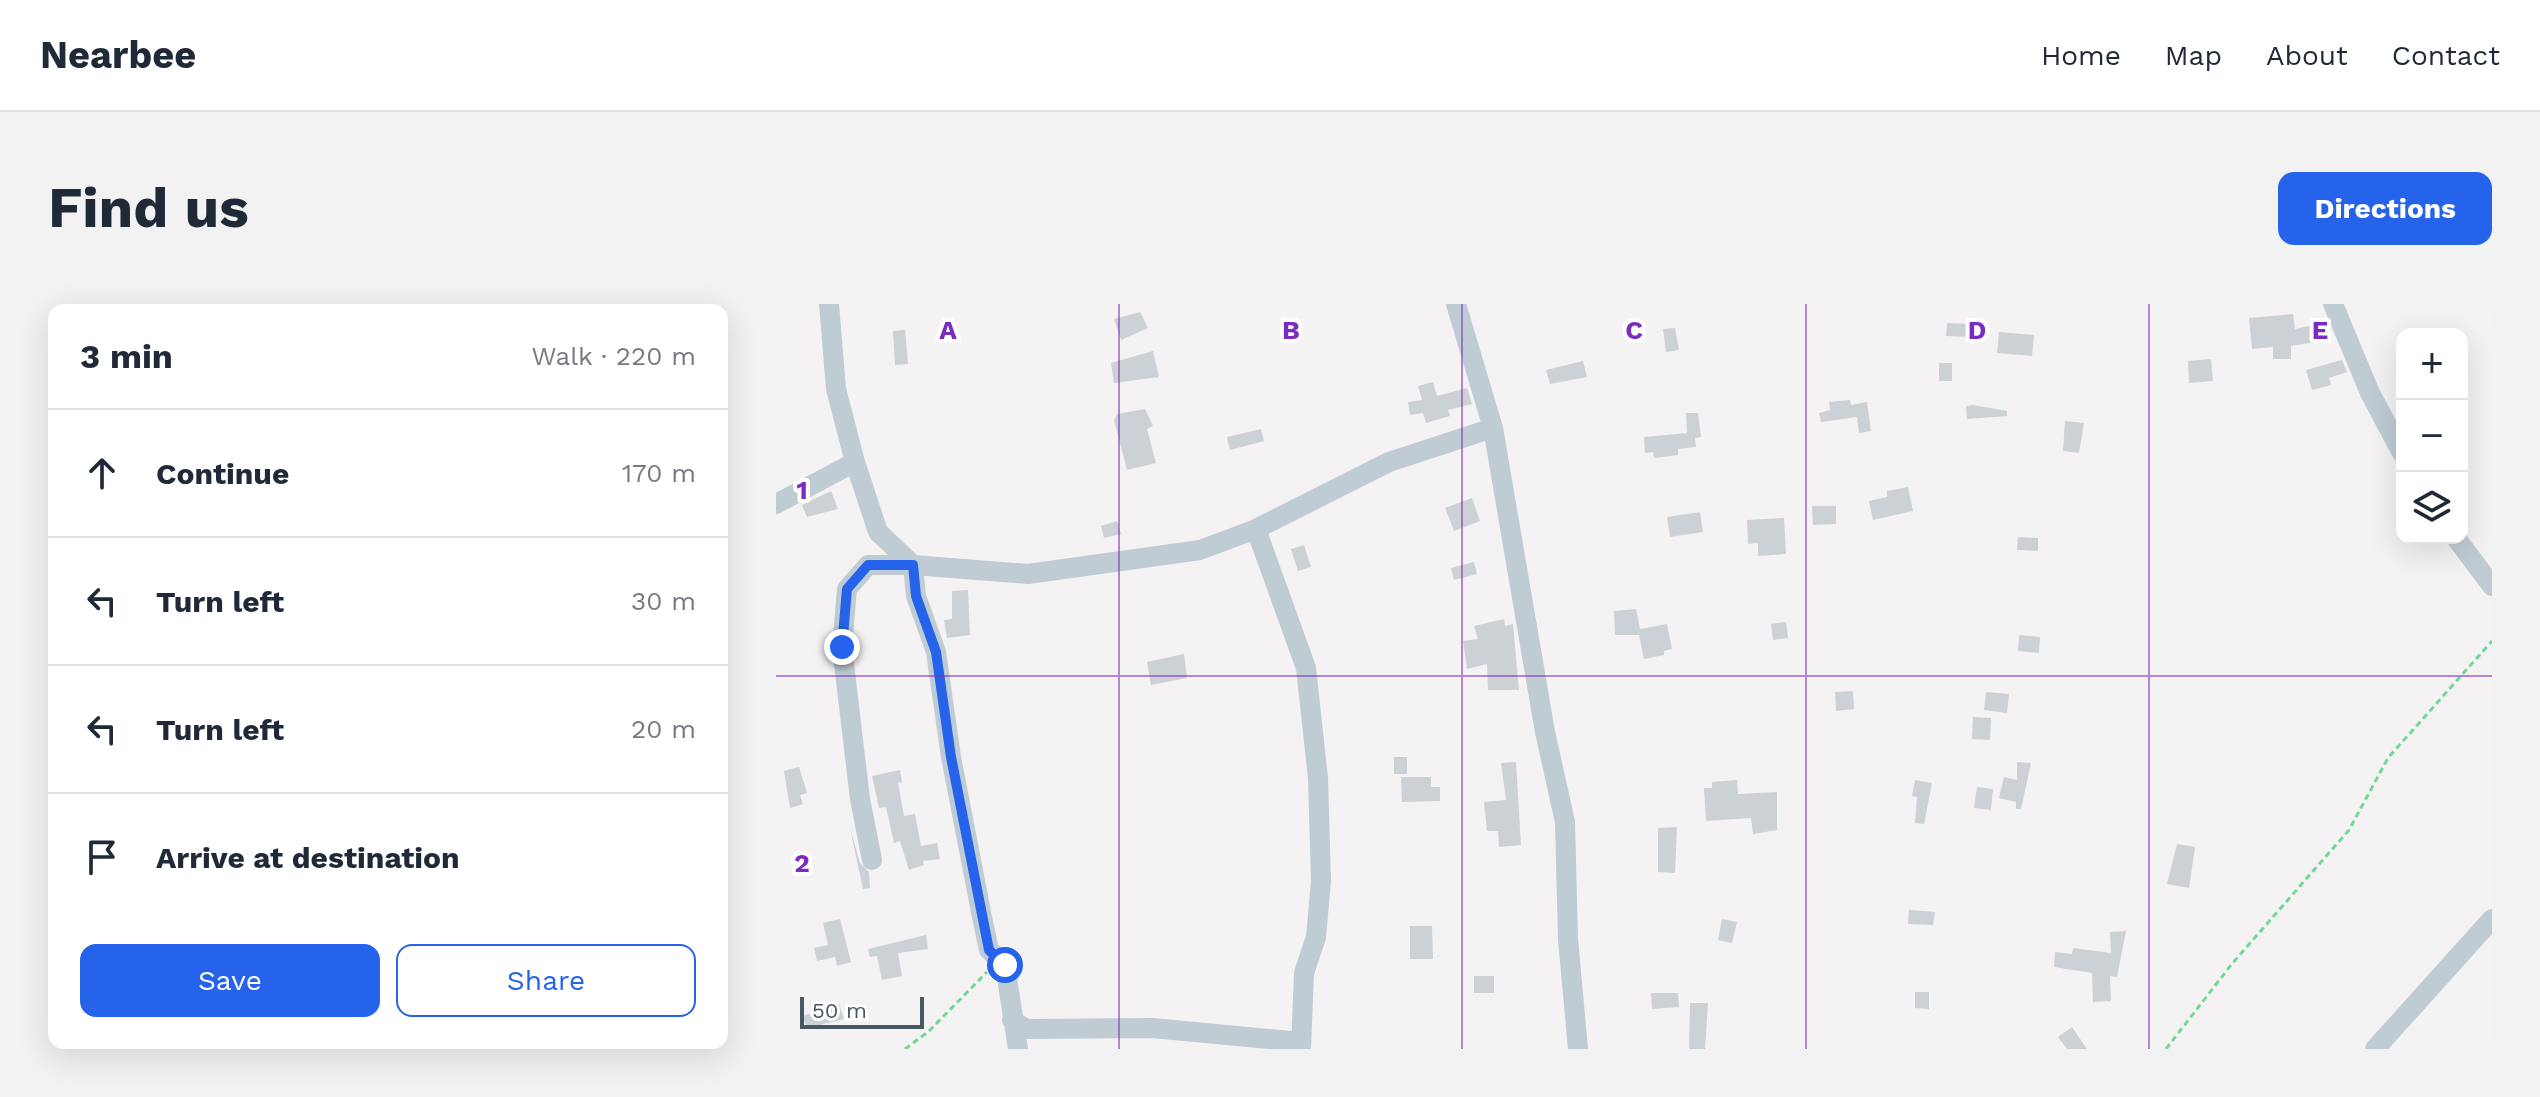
<!DOCTYPE html>
<html lang="en">
<head>
<meta charset="utf-8">
<style>
  body { margin:0; font-family:"Work Sans",sans-serif; background:#f2f2f3; color:#1f2937 }
  .controls { position:absolute; right:24px; top:24px; display:grid; overflow:hidden; border-radius:16px; box-shadow:0 8px 32px #0002 }
  .controls button { width:72px; height:72px; display:grid; place-items:center; padding:0; border:0; border-bottom:2px solid #e0e1e3; background:#fff; color:#1f2937; font:40px sans-serif }
  .scale { position:absolute; left:24px; bottom:20px; width:124px; box-sizing:border-box; padding-left:8px; border:4px solid #475a63; border-top:0; font-size:22px; line-height:28px; white-space:nowrap; color:#475a63; -webkit-text-stroke:6px #fff; paint-order:stroke }
  .stop { position:absolute; width:24px; height:24px; margin:-18px; border:6px solid #2563eb; border-radius:50%; background:#fff }
  .stop.end { background:#2563eb; border-color:#fff; box-shadow:0 2px 8px #0008 }
  .list { margin:0; padding:0; list-style:none }
  h2 { display:flex; justify-content:space-between; align-items:center; height:104px; margin:0; padding:0 32px; font-size:34px }
  h2 small { font-size:26px; font-weight:400; color:#747a83 }
  .list li { display:grid; grid-template-columns:52px 1fr auto; gap:24px; align-items:center; box-sizing:border-box; height:128px; padding:0 32px; border-top:2px solid #e0e1e3 }
  .list b { display:block; font-size:30px; white-space:nowrap }
  .list em { font-size:26px; font-style:normal; color:#747a83 }
  .actions { display:flex; gap:16px; padding:24px 32px }
  .actions a { flex:1; padding:18px 0; border:2px solid #2563eb; border-radius:16px; text-align:center; font-size:28px; color:#2563eb }
  .actions .main { background:#2563eb; color:#fff }
  .icon { flex:none; width:44px; height:44px; fill:none; stroke:currentColor; stroke-width:2; stroke-linecap:round; stroke-linejoin:round }
  .map { position:relative; flex:none; width:1716px; height:745px; overflow:hidden; border-radius:16px }
  header { display:flex; align-items:center; gap:48px; box-sizing:border-box; height:112px; padding:0 40px; background:#fff; border-bottom:2px solid #e0e1e3 }
  header strong { font-size:38px }
  nav { display:flex; gap:44px; margin-inline-start:auto; font-size:28px }
  .intro { display:flex; align-items:center; justify-content:space-between; box-sizing:border-box; height:192px; padding:0 48px }
  h1 { margin:0; font-size:56px }
  .button { padding:20px 36px; border-radius:16px; background:#2563eb; color:#fff; font-size:28px; font-weight:700 }
  main { display:flex; gap:48px; padding:0 48px }
  aside { flex:1; background:#fff; border-radius:16px; box-shadow:0 8px 32px #0002 }
  .map>svg:first-child { display:block }
  .building { fill:#cbd1d5 }
  .lines { fill:none; stroke-linecap:round; stroke-linejoin:round }
  .path { stroke:#71d897; stroke-width:3; stroke-dasharray:6 4; stroke-linecap:butt }
  .minor { stroke:#bfccd3; stroke-width:20 }
  .route { stroke:#2563eb; stroke-width:10 }
  .grid { fill:none; stroke:#7b2cbf; stroke-width:2; stroke-opacity:0.55 }
  .grid-label { font-size:26px; text-anchor:middle; font-weight:bold; fill:#7b2cbf; stroke:#fff; stroke-width:8; stroke-linejoin:round; paint-order:stroke }
</style>
</head>
<body>
<header>
<strong>Nearbee</strong>
<nav><a>Home</a><a>Map</a><a>About</a><a>Contact</a></nav>
</header>
<div class="intro"><h1>Find us</h1><a class="button">Directions</a></div>
<main>
<aside>
<h2>3 min<small>Walk · 220 m</small></h2>
<ul class="list">
<li><svg class="icon" aria-label="ahead" viewBox="0 0 24 24"><path d="M12 20V5M6 11l6-6 6 6"/></svg><div><b>Continue</b></div><em>170 m</em></li>
<li><svg class="icon" aria-label="left" viewBox="0 0 24 24"><path d="M17 20v-9H6M10 6l-5 5 5 5"/></svg><div><b>Turn left</b></div><em>30 m</em></li>
<li><svg class="icon" aria-label="left" viewBox="0 0 24 24"><path d="M17 20v-9H6M10 6l-5 5 5 5"/></svg><div><b>Turn left</b></div><em>20 m</em></li>
<li><svg class="icon" aria-label="arrive" viewBox="0 0 24 24"><path d="M6 21V4h12l-3 4 3 4H6"/></svg><div><b>Arrive at destination</b></div></li>
</ul>
<div class="actions"><a class="main">Save</a><a>Share</a></div>
</aside>
<div class="map">
<svg width="1716" height="745" viewBox="0 0 1716 745">
  <rect width="100%" height="100%" fill="#f5f2f3"/>
  <path class="building" d="M 364,8 L 372,24 L 345,36 L 338,15 Z
    M 1517,10 L 1519,25 L 1537,21 L 1539,38 L 1515,42 L 1515,55 L 1497,55 L 1497,43 L 1476,45 L 1473,14 Z
    M 1171,19 L 1196,20 L 1196,33 L 1170,32 Z
    M 899,24 L 903,46 L 890,48 L 887,25 Z
    M 129,26 L 132,60 L 119,61 L 117,27 Z
    M 1223,28 L 1258,31 L 1256,52 L 1221,49 Z
    M 377,47 L 383,73 L 338,79 L 335,59 Z
    M 1435,55 L 1437,77 L 1413,79 L 1412,57 Z
    M 1566,56 L 1571,68 L 1553,74 L 1555,81 L 1536,86 L 1530,66 Z
    M 807,57 L 811,73 L 774,80 L 770,66 Z
    M 1163,59 L 1176,59 L 1176,77 L 1163,77 Z
    M 657,78 L 661,92 L 691,84 L 696,100 L 672,106 L 674,112 L 650,119 L 647,109 L 634,111 L 632,98 L 646,96 L 642,82 Z
    M 1074,96 L 1075,101 L 1091,98 L 1095,127 L 1083,129 L 1081,113 L 1045,118 L 1043,109 L 1054,106 L 1053,98 Z
    M 1197,101 L 1231,107 L 1231,112 L 1191,115 L 1190,102 Z
    M 369,105 L 377,122 L 371,125 L 380,159 L 351,166 L 338,116 L 341,110 Z
    M 910,109 L 922,109 L 925,133 L 919,134 L 920,143 L 902,145 L 902,151 L 878,154 L 877,148 L 869,149 L 868,133 L 911,129 Z
    M 1289,117 L 1308,119 L 1303,149 L 1287,147 Z
    M 485,125 L 488,137 L 454,146 L 451,133 Z
    M 1132,183 L 1137,207 L 1097,216 L 1093,197 L 1111,193 L 1111,187 Z
    M 55,187 L 62,205 L 31,213 L 26,201 Z
    M 696,194 L 704,217 L 678,227 L 669,204 Z
    M 1036,202 L 1060,202 L 1060,220 L 1037,221 Z
    M 924,208 L 927,228 L 894,233 L 891,213 Z
    M 1008,214 L 1010,250 L 982,252 L 982,239 L 972,240 L 971,216 Z
    M 341,217 L 345,230 L 328,234 L 325,222 Z
    M 1242,233 L 1262,234 L 1262,247 L 1241,246 Z
    M 528,241 L 535,263 L 522,267 L 515,245 Z
    M 698,258 L 701,270 L 678,276 L 675,264 Z
    M 192,286 L 194,331 L 171,334 L 168,316 L 176,315 L 176,287 Z
    M 860,305 L 864,325 L 891,320 L 896,345 L 888,347 L 888,351 L 868,355 L 863,331 L 839,331 L 838,307 Z
    M 728,315 L 729,322 L 737,320 L 743,386 L 712,386 L 711,360 L 691,365 L 687,337 L 702,335 L 698,322 Z
    M 1010,318 L 1012,334 L 997,336 L 995,320 Z
    M 1243,331 L 1264,333 L 1263,349 L 1242,347 Z
    M 408,350 L 411,374 L 375,381 L 371,358 Z
    M 1077,387 L 1078,405 L 1060,407 L 1059,388 Z
    M 1210,388 L 1233,390 L 1231,409 L 1208,406 Z
    M 1197,413 L 1215,414 L 1214,436 L 1196,435 Z
    M 618,453 L 631,453 L 631,470 L 618,470 Z
    M 740,458 L 745,541 L 723,543 L 722,527 L 711,527 L 708,498 L 730,496 L 725,459 Z
    M 1241,458 L 1255,459 L 1245,505 L 1240,505 L 1240,498 L 1223,494 L 1228,473 L 1241,476 Z
    M 23,463 L 31,489 L 24,491 L 27,500 L 14,504 L 8,467 Z
    M 124,466 L 126,478 L 122,479 L 128,512 L 139,510 L 145,542 L 161,539 L 164,555 L 147,557 L 148,561 L 133,566 L 124,537 L 118,539 L 110,503 L 103,504 L 96,472 Z
    M 625,473 L 655,473 L 655,483 L 664,483 L 664,497 L 626,498 Z
    M 961,476 L 962,490 L 1001,488 L 1001,526 L 977,530 L 975,514 L 930,517 L 928,484 L 936,484 L 936,478 Z
    M 1139,476 L 1156,479 L 1148,520 L 1139,519 L 1141,493 L 1136,492 Z
    M 1201,483 L 1217,485 L 1215,506 L 1198,504 Z
    M 901,523 L 899,569 L 882,568 L 882,524 Z
    M 74,524 L 84,559 L 93,568 L 94,584 L 87,585 Z
    M 1401,540 L 1419,543 L 1413,584 L 1391,580 Z
    M 1133,606 L 1159,608 L 1157,621 L 1132,620 Z
    M 64,615 L 75,658 L 61,662 L 59,653 L 41,657 L 38,644 L 52,641 L 47,619 Z
    M 946,615 L 961,618 L 956,639 L 942,636 Z
    M 634,622 L 656,622 L 657,655 L 634,655 Z
    M 1350,627 L 1341,673 L 1334,672 L 1335,697 L 1317,698 L 1316,669 L 1278,663 L 1279,648 L 1296,650 L 1297,644 L 1335,649 L 1334,628 Z
    M 150,631 L 152,645 L 122,649 L 126,672 L 106,676 L 101,652 L 94,653 L 92,645 Z
    M 698,672 L 718,672 L 718,689 L 698,689 Z
    M 1139,688 L 1153,688 L 1153,705 L 1139,704 Z
    M 875,689 L 902,689 L 903,703 L 876,705 Z
    M 914,699 L 932,699 L 929,745 L 913,745 Z
    M 63,700 L 68,715 L 31,724 L 26,712 Z
    M 1296,723 L 1311,745 L 1291,745 L 1282,733 Z"/>
  <g class="lines">
    <path class="path" d="M 129,745 L 152,728 L 211,668
      M 1390,745 L 1455,661 L 1573,526 L 1612,454 L 1716,337"/>
    <path class="minor" d="M 53,0 L 60,85 L 79,158 L 102,228 L 137,261 L 92,261 L 71,285 L 66,343 L 84,495 L 96,556
      M 680,0 L 717,124 L 769,428 L 789,518 L 792,635 L 802,745
      M 1557,0 L 1594,89 L 1626,149
      M 0,200 L 79,158
      M 480,225 L 530,364 L 542,474 L 545,577 L 540,633 L 528,669 L 525,745
      M 1680,234 L 1716,282
      M 236,716 L 250,725 L 376,724 L 525,738
      M 242,745 L 229,661 L 213,646 L 206,613 L 175,453 L 160,348 L 140,292 L 137,261 L 252,270 L 424,246 L 480,225 L 613,158 L 717,124
      M 1599,745 L 1716,615"/>
  </g>
  <g class="lines">
    <path class="route" d="M 66,343 L 71,285 L 92,261 L 137,261 L 140,292 L 160,348 L 175,453 L 213,646 L 229,661"/>
  </g>
  <path class="grid" d="M 343,0 L 343,745M 686,0 L 686,745M 1030,0 L 1030,745M 1373,0 L 1373,745M 0,372 L 1716,372"/>
  <g class="grid-label">
    <text x="172" y="35">A</text>
    <text x="515" y="35">B</text>
    <text x="858" y="35">C</text>
    <text x="1201" y="35">D</text>
    <text x="1544" y="35">E</text>
    <text x="26" y="195">1</text>
    <text x="26" y="568">2</text>
  </g>
</svg>
<div class="controls">
<button>+</button>
<button>−</button>
<button><svg class="icon" aria-label="layers" viewBox="0 0 24 24"><path d="M12 4l9 5-9 5-9-5zM3 14l9 5 9-5"/></svg></button>
</div>
<div class="scale">50 m</div>
<div class="stop" style="left:229px;top:661px"></div>
<div class="stop end" style="left:66px;top:343px"></div>
</div>
</main>
</body>
</html>
